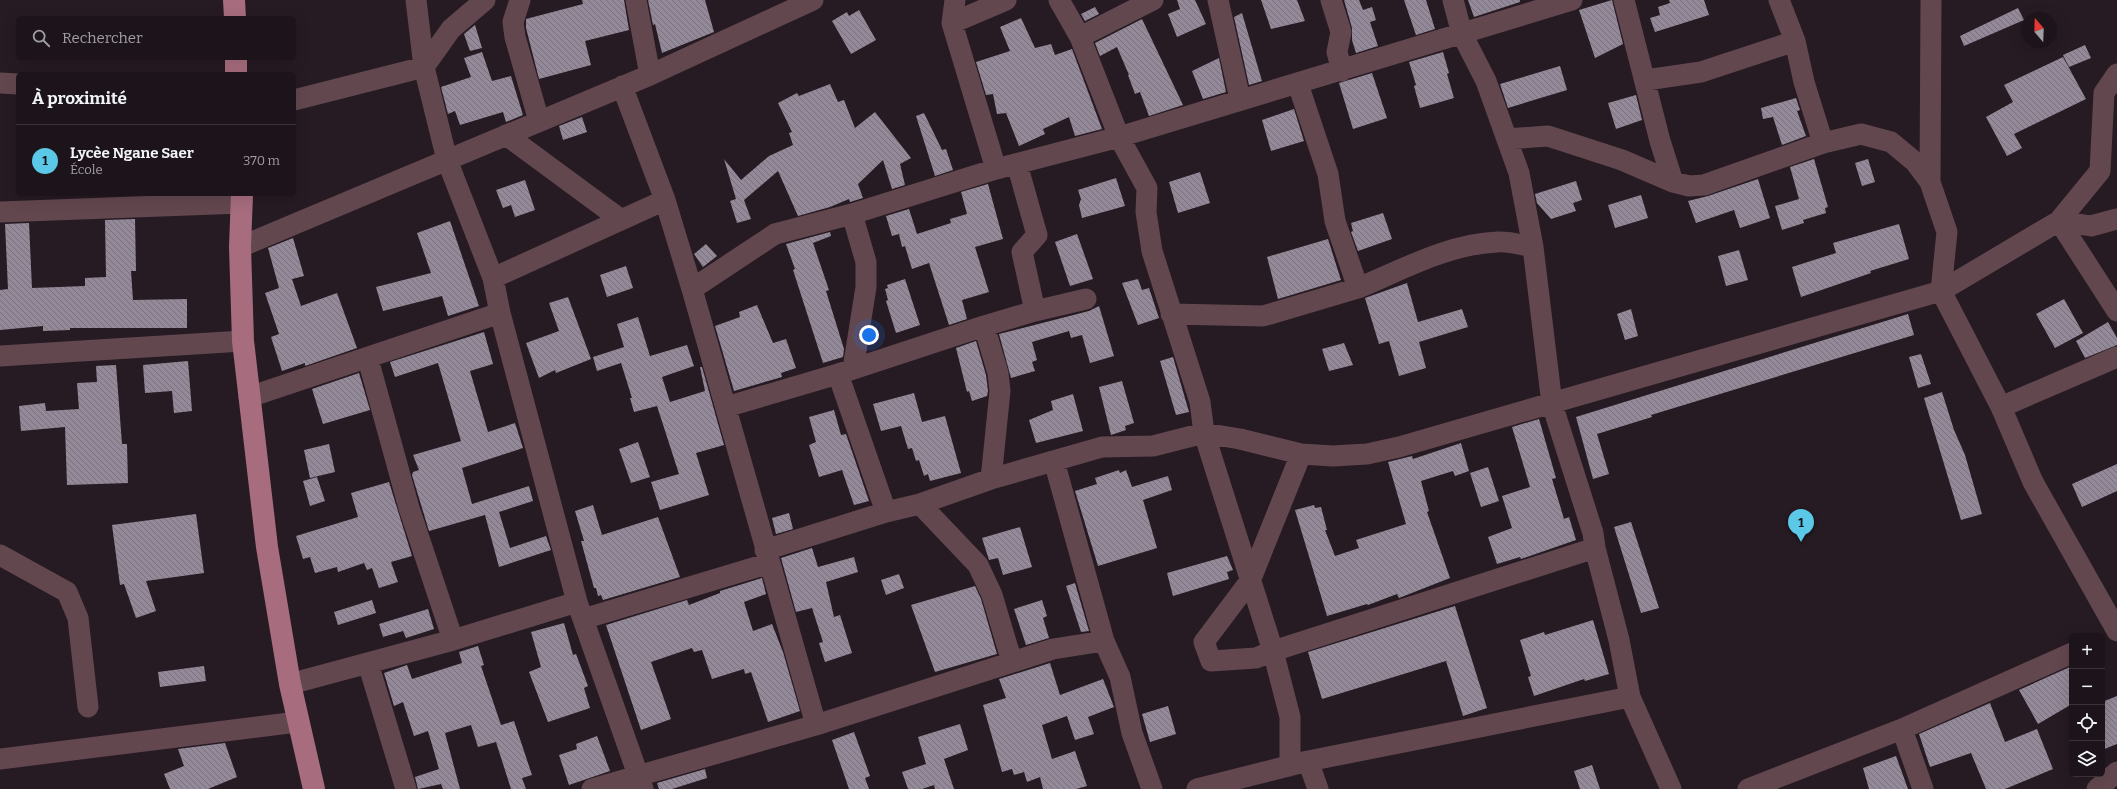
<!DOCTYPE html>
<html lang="fr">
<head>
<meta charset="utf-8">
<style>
  body { margin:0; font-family:Bitter,serif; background:#292127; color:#f1f3f6 }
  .controls { position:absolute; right:12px; bottom:12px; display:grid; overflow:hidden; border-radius:6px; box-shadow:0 4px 16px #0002 }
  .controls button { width:36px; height:36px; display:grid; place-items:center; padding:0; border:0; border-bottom:1px solid #3a3339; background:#1c141a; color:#f1f3f6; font:20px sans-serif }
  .compass { position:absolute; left:2021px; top:12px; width:36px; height:36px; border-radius:50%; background:#1c141a; box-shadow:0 4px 16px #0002; rotate:341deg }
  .you { position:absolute; left:869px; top:335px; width:14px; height:14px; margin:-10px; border:3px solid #fff; border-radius:50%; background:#1a73e8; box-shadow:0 0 0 6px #1a73e833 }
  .badge { display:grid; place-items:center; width:26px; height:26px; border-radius:50%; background:#5ac8e6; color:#111; font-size:13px; font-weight:700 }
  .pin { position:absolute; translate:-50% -33px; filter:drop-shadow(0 1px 2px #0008) }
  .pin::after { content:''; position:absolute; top:21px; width:14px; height:12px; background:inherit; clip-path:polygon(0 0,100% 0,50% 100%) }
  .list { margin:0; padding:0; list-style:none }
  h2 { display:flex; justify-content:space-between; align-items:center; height:52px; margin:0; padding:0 16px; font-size:17px }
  h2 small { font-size:13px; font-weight:400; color:#a09ea2 }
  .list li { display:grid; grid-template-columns:26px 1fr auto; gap:12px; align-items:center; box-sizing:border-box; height:72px; padding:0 16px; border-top:1px solid #3a3339 }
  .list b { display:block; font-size:15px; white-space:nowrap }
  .list p { margin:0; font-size:13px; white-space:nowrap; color:#a09ea2 }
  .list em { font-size:13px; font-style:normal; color:#a09ea2 }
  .icon { flex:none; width:22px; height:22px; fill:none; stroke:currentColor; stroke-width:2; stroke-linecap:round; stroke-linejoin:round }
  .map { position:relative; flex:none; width:2117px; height:789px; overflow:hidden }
  .search { position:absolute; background:#1c141a; box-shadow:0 4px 16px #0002; left:16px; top:16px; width:280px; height:44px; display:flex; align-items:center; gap:10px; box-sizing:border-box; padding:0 14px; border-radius:6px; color:#a09ea2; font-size:15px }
  .panel { position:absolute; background:#1c141a; box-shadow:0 4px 16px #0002; left:16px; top:72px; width:280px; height:124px; border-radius:6px }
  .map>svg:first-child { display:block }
  .building { fill:url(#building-back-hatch) }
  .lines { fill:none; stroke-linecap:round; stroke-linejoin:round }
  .minor { stroke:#63474f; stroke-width:21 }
  .major { stroke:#a76d7e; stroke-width:22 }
</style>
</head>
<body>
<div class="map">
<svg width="2117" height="789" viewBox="0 0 2117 789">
  <defs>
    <pattern id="building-back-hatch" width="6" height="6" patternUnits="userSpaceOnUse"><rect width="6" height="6" fill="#938998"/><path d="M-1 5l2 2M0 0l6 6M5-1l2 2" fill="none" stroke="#78717b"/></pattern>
  </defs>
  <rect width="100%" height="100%" fill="#261a23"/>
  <path class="building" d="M 582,0 L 624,0 L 629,30 L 585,41 L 591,65 L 539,79 L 526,28 L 526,19 L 583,4 Z
    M 648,0 L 705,0 L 714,32 L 662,53 L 655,24 L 653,25 Z
    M 1177,0 L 1195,0 L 1206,24 L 1177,37 L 1168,14 L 1180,9 Z
    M 1261,0 L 1297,0 L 1305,21 L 1271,29 Z
    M 1344,0 L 1359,0 L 1363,10 L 1372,7 L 1376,20 L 1370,22 L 1378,46 L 1356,53 L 1352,40 L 1352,28 Z
    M 1404,0 L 1426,0 L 1435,29 L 1416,35 Z
    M 1468,0 L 1520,0 L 1520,2 L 1474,17 Z
    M 1612,0 L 1623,44 L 1595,58 L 1579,10 Z
    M 1669,0 L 1704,0 L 1709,15 L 1655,32 L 1650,18 L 1660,15 L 1658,7 L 1670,3 Z
    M 1095,7 L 1099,14 L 1085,21 L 1081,14 Z
    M 2018,8 L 2024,20 L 1964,46 L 1960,36 Z
    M 859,10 L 876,40 L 851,54 L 832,21 L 847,12 L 849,16 Z
    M 1242,13 L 1262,81 L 1249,85 L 1234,17 Z
    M 1021,18 L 1035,48 L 1051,44 L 1055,55 L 1072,49 L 1102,129 L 1075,136 L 1069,117 L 1043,129 L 1045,134 L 1019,146 L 1006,113 L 997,114 L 993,94 L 986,95 L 976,62 L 1010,51 L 1000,27 Z
    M 1142,19 L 1183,105 L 1149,116 L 1140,92 L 1135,94 L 1128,75 L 1129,75 L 1117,47 L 1100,56 L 1095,43 Z
    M 475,25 L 482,48 L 470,51 L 464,34 Z
    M 2085,45 L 2091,58 L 2069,67 L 2063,55 Z
    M 482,52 L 492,81 L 511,76 L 523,115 L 506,122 L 503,112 L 460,125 L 455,111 L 448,114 L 441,87 L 471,77 L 464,58 Z
    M 1443,52 L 1449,73 L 1447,74 L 1454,98 L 1420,108 L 1414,86 L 1416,85 L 1409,62 Z
    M 2063,57 L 2086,99 L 2014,134 L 2022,148 L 2007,156 L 1986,117 L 2013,102 L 2004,85 Z
    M 1219,58 L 1226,92 L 1203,99 L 1192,71 Z
    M 1560,66 L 1567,90 L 1508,108 L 1500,84 Z
    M 1372,73 L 1387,118 L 1353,129 L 1339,83 Z
    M 830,84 L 838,102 L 844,100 L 855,128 L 875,112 L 911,158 L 900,164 L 905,185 L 892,189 L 883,160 L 858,184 L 863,198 L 850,202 L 849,199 L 830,207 L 798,216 L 778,171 L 744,200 L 751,219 L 737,223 L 730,201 L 736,199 L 724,159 L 741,180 L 769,156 L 793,145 L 789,133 L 792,132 L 778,103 L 797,93 L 799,96 Z
    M 1636,95 L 1642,120 L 1616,129 L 1608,103 Z
    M 1796,98 L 1800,110 L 1797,111 L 1806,136 L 1782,145 L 1773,117 L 1763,119 L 1761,108 Z
    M 1294,109 L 1304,141 L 1271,151 L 1262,120 Z
    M 924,113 L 942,150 L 946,149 L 953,170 L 935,176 L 916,116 Z
    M 582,117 L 587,132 L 563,140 L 559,126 Z
    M 1814,159 L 1828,207 L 1825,208 L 1826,213 L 1803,220 L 1804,223 L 1782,230 L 1775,206 L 1799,199 L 1790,167 Z
    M 1868,159 L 1875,182 L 1862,186 L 1855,163 Z
    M 1200,172 L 1210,203 L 1178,213 L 1169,182 Z
    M 1116,178 L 1125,206 L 1082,218 L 1079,205 L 1081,199 L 1078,190 Z
    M 1758,179 L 1770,218 L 1740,228 L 1734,210 L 1696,223 L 1688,201 L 1708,196 Z
    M 525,180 L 535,210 L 515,217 L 511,205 L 503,208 L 496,190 Z
    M 1576,181 L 1582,200 L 1573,203 L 1576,211 L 1551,219 L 1537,203 L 1535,194 Z
    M 988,184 L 1003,239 L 975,247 L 989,292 L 962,300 L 967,319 L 949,325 L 929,263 L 912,269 L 905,246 L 902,247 L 899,234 L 892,236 L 886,216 L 909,209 L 917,234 L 951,223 L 950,219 L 967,214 L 961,192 Z
    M 1641,195 L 1648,218 L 1615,228 L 1608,205 Z
    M 1383,213 L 1392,239 L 1358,251 L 1351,232 L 1353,231 L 1351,223 Z
    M 135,219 L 136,271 L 131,271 L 133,300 L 187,299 L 187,328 L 70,328 L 70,330 L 43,331 L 43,326 L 0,330 L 0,290 L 8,289 L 5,224 L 29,223 L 32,288 L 85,286 L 85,278 L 106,277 L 105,220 Z
    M 450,221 L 479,306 L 448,316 L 442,296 L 383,311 L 376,287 L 431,273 L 417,233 Z
    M 1899,224 L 1909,259 L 1870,271 L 1871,273 L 1801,297 L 1792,267 L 1836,253 L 1833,243 Z
    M 830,232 L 831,236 L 813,243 L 829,290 L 826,291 L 844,349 L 843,357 L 823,363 L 793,270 L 795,269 L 786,244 Z
    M 1077,234 L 1093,279 L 1070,286 L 1055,242 Z
    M 293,238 L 304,276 L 292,279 L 301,306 L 337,293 L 357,348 L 305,366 L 305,363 L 282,371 L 271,337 L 279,334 L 265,293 L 279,288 L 268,248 Z
    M 1328,239 L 1341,280 L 1278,299 L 1267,257 Z
    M 706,244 L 717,256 L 703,267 L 694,254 Z
    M 1739,250 L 1748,280 L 1726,286 L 1718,256 Z
    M 626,266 L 633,288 L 607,297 L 600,275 Z
    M 905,279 L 920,325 L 896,333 L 886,301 L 888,300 L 885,289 L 888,288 L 887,285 Z
    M 1138,279 L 1142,290 L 1149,288 L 1159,318 L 1138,325 L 1122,283 Z
    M 1407,283 L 1418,322 L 1462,309 L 1468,327 L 1419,342 L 1426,368 L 1399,376 L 1389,341 L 1379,344 L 1365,298 Z
    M 568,297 L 591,359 L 556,373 L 555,370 L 539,378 L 526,343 L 559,331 L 549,303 Z
    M 2064,299 L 2083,333 L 2055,348 L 2036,314 Z
    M 757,305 L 773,343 L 786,339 L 796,368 L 781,373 L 782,377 L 734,391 L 715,326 L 740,317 L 739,312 Z
    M 1099,306 L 1114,356 L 1090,363 L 1082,335 L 1071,338 L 1069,331 L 1032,342 L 1037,360 L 1032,362 L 1035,371 L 1011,378 L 999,334 L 1089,311 Z
    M 1631,309 L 1638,336 L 1625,340 L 1617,314 Z
    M 1908,314 L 1914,335 L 1651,415 L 1652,417 L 1597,434 L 1609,474 L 1593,479 L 1576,417 Z
    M 638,317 L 650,356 L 687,345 L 694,366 L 662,377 L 670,402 L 705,391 L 700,367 L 702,367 L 724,445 L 696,453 L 709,495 L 660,510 L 651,482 L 679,474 L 657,406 L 634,412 L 630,398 L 632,398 L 621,363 L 597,371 L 593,357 L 624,347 L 617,324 Z
    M 2108,322 L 2117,338 L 2117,345 L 2085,358 L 2076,341 Z
    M 484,332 L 493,364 L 470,371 L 488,432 L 515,423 L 523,448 L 462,468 L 472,504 L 529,486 L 533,501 L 499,512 L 510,548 L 546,536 L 551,550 L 499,567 L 485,515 L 429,531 L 412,475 L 413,472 L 419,470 L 413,455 L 461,441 L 438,363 L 395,377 L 390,362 Z
    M 976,341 L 986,375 L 988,391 L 987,396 L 972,401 L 969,391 L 967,392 L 956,348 Z
    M 1344,343 L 1353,365 L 1329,371 L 1322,349 Z
    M 1921,354 L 1931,384 L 1918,388 L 1909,357 Z
    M 1173,357 L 1189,412 L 1176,415 L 1160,361 Z
    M 188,361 L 192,411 L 174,413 L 172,391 L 145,393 L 143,365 Z
    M 116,365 L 122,444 L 127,444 L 128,483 L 67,485 L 65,427 L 21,431 L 19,406 L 45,403 L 46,411 L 79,409 L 77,383 L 97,382 L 96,366 Z
    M 359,373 L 370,410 L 323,424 L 312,389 Z
    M 1122,381 L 1134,423 L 1125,426 L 1126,430 L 1111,435 L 1099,387 Z
    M 1942,392 L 1954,430 L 1965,455 L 1982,514 L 1961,520 L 1924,398 Z
    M 914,393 L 922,422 L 945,416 L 961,473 L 930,481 L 928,474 L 924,476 L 919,460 L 916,461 L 912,448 L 908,449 L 901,426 L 881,431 L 873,404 Z
    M 1073,394 L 1083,431 L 1036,443 L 1029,420 L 1053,410 L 1051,401 Z
    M 834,410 L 841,435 L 846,434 L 869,501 L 854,505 L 842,470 L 819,477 L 809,445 L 816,442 L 809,417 Z
    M 1539,419 L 1556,478 L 1552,479 L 1564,519 L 1569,517 L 1576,540 L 1521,559 L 1520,557 L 1497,564 L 1488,537 L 1512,528 L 1502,496 L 1530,487 L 1512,427 Z
    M 638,442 L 650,477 L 631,483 L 619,449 Z
    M 1461,443 L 1469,471 L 1455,476 L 1453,471 L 1421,481 L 1429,511 L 1427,512 L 1450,578 L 1399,598 L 1397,594 L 1368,605 L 1367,604 L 1327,616 L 1295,510 L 1314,505 L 1315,508 L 1321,507 L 1327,530 L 1325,530 L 1335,556 L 1359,548 L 1356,540 L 1406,524 L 1388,462 L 1412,456 L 1413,459 Z
    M 329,444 L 335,472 L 310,478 L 304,450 Z
    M 2117,464 L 2117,491 L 2082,507 L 2072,484 Z
    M 1488,467 L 1499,501 L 1481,507 L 1470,473 Z
    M 1119,470 L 1120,473 L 1126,470 L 1132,487 L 1168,476 L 1172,490 L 1143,500 L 1157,548 L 1098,566 L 1075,491 L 1097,484 L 1095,478 Z
    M 317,477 L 325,501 L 310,506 L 303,481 Z
    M 389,482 L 412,556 L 391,562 L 398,582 L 379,588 L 372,568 L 367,570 L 364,563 L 338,572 L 337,567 L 315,573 L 310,557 L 303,559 L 296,536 L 358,517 L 351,493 Z
    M 593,505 L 602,535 L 658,517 L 680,577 L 603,600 L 601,595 L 598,596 L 596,588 L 594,588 L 581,541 L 584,541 L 575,511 Z
    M 789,513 L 793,529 L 776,534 L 772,518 Z
    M 196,514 L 204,573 L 146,581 L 156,611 L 136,618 L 124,584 L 120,585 L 112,525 Z
    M 1631,522 L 1659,608 L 1641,613 L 1614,527 Z
    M 1020,527 L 1032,567 L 1003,575 L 998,558 L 989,560 L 982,538 Z
    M 812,548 L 818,567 L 854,557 L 858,572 L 826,582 L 834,617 L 840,615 L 852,653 L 825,662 L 819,643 L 823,642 L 812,608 L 796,612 L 781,558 Z
    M 1227,556 L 1233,570 L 1227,572 L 1229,579 L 1173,596 L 1167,573 Z
    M 899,574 L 904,588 L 886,595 L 881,580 Z
    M 762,578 L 766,594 L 744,602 L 753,631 L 772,624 L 783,652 L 800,711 L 768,722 L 751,672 L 745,674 L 744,669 L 712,679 L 702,650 L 694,652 L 692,648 L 651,662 L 671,719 L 641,730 L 606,625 L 687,600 L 689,605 L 720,593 L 720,591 Z
    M 1075,583 L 1089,631 L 1081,632 L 1066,586 Z
    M 975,586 L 981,599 L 997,654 L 935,672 L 911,605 Z
    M 372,600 L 376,613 L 338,625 L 334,612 Z
    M 1042,600 L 1047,616 L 1043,618 L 1049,638 L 1026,645 L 1014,609 Z
    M 1455,606 L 1487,708 L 1463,716 L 1446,661 L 1322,699 L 1308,652 Z
    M 428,609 L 434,629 L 406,638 L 403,631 L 383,637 L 379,624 Z
    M 1593,620 L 1609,674 L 1585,681 L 1584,679 L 1534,696 L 1528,677 L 1531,676 L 1520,640 L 1544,632 L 1545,635 Z
    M 564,623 L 573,655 L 576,654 L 588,686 L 584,688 L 590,708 L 548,722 L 529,672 L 541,667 L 531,632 Z
    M 478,646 L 484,665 L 481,666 L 501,725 L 514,721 L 532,775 L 522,778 L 526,789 L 511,789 L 496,742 L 478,747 L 471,725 L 445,733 L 460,789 L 443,789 L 441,784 L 418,789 L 415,777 L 439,769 L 428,731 L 414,736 L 403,702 L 394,706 L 384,673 L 407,665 L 412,679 L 462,663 L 459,652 Z
    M 1050,663 L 1060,695 L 1103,679 L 1114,707 L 1088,717 L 1094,734 L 1075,740 L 1067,716 L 1042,725 L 1052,759 L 1075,751 L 1087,786 L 1076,789 L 1043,789 L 1040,777 L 1027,782 L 1024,772 L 1014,775 L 1012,769 L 1002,772 L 983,705 L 1006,698 L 999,679 Z
    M 204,666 L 206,681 L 160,687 L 158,672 Z
    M 2072,666 L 2072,704 L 2038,724 L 2019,690 Z
    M 2117,696 L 2117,744 L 2102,750 L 2102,702 Z
    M 1990,703 L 2005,742 L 2037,729 L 2053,769 L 2005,789 L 1986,789 L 1971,753 L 1930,767 L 1919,734 Z
    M 1168,706 L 1176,734 L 1150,742 L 1142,714 Z
    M 960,724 L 968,750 L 944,759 L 954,789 L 935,789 L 934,785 L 922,789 L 908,789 L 902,772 L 926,764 L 918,737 Z
    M 854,732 L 870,776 L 865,778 L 869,789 L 849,789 L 832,740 Z
    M 597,736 L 610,771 L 569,785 L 559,755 L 577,749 L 576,744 Z
    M 225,743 L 237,777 L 208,789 L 170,789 L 164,774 L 184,766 L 178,749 Z
    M 1896,756 L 1908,789 L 1869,789 L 1863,768 Z
    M 1592,765 L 1600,789 L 1580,789 L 1574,771 Z
    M 705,769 L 707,778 L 672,789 L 659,789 L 657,783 Z"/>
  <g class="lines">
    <path class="minor" d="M 416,0 L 424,67 L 447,160 L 493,278 L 500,313 L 577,602 L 643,789
      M 520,0 L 513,22 L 515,37 L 539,121
      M 636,0 L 650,75
      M 955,0 L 952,23 L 996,169
      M 1059,0 L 1080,37 L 1119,137 L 1147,188 L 1146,212 L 1152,251 L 1200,402 L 1204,433 L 1273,651 L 1256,658 L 1211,661 L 1204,642 L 1250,581 L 1301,454
      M 1218,0 L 1240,99
      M 1331,0 L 1341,32 L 1337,52 L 1342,71
      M 1453,0 L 1462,34 L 1486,81 L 1519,173 L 1533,247 L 1552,404 L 1593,533 L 1595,548 L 1619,640 L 1630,697
      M 1624,0 L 1660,141 L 1673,182
      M 1779,0 L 1795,41 L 1804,82 L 1823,143
      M 952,23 L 1006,0
      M 1080,37 L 1153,0
      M 1646,80 L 1701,72 L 1795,41
      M 0,83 L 18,84
      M 622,86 L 665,200 L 692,289 L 816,725
      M 294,100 L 424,67 L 451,29 L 485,0
      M 506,135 L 620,219
      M 1507,139 L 1548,136 L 1622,160 L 1673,182 L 1689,186 L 1704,185 L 1823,143 L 1861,134 L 1891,142 L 1915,162 L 1930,182 L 1947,232 L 1941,291 L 2001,407 L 2033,482 L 2117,631
      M 1017,164 L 1037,235 L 1022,252 L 1035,311 L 1086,299
      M 1930,182 L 1931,0
      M 0,212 L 242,203
      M 852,214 L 866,262 L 866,287 L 853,369
      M 2059,221 L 2117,311
      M 2059,221 L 2091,226 L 2117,219
      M 240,247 L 650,75 L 813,0
      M 493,278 L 665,200
      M 1358,288 C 1402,270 1448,244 1497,242 C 1508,241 1522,245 1533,247
      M 692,289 L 775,234 L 852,214 L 996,169 L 1119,137 L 1572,0
      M 1171,314 L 1263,316 L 1358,288 L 1335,221 L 1328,174 L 1298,84
      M 984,326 L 998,373 L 1000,391 L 991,479
      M 0,356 L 243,341
      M 368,359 L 409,508 L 453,640
      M 838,374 L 886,512
      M 249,397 L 500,313
      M 726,407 L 838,374 L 984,326 L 1035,311
      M 2001,407 L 2117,357
      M 1054,461 L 1104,641 L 1120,677 L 1132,733 L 1152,789
      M 920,504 L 978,565 L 992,595 L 1012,662
      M 765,550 L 886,512 L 920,504 L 991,479 L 1102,447 L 1153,446 L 1204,433 L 1240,439 L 1301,454 L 1333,456 L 1367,454 L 1399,447 L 1941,291 L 2059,221 L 2100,171 L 2104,93 L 2117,74
      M 0,555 L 67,592 L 78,618 L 88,707
      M 583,619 L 770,563
      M 368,663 L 406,789
      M 290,684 L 453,640 L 577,602
      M 1902,729 L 1923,789
      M 0,759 L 297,722
      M 1308,761 L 1318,789
      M 1290,766 L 1290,717 L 1273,651 L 1595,548
      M 592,789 L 816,725 L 1053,649 L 1104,641
      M 1197,789 L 1308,761 L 1630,697 L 1671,789
      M 1748,789 L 1902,729 L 2072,653
      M 2097,789 L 2117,772"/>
    <path class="major" d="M 234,0 L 235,18
      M 236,58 L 236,74
      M 242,194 L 240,247 L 243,341 L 267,547 L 290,684 L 314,789"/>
  </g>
</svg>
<div class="controls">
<button>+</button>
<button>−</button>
<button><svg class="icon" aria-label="locate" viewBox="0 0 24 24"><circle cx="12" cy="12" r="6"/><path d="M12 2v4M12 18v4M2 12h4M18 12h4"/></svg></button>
<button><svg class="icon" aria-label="layers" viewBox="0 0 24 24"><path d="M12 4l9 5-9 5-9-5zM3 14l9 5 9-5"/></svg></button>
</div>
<svg class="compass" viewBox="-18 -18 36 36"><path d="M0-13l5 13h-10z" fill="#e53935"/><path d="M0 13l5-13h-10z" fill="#a09ea2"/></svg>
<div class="you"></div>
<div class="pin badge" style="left:1801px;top:542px">1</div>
<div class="search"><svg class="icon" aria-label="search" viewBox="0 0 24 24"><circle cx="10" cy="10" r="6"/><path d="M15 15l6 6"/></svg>Rechercher</div>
<section class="panel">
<h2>À proximité<small></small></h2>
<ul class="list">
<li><span class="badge">1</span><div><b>Lycèe Ngane Saer</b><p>École</p></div><em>370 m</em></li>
</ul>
</section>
</div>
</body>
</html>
